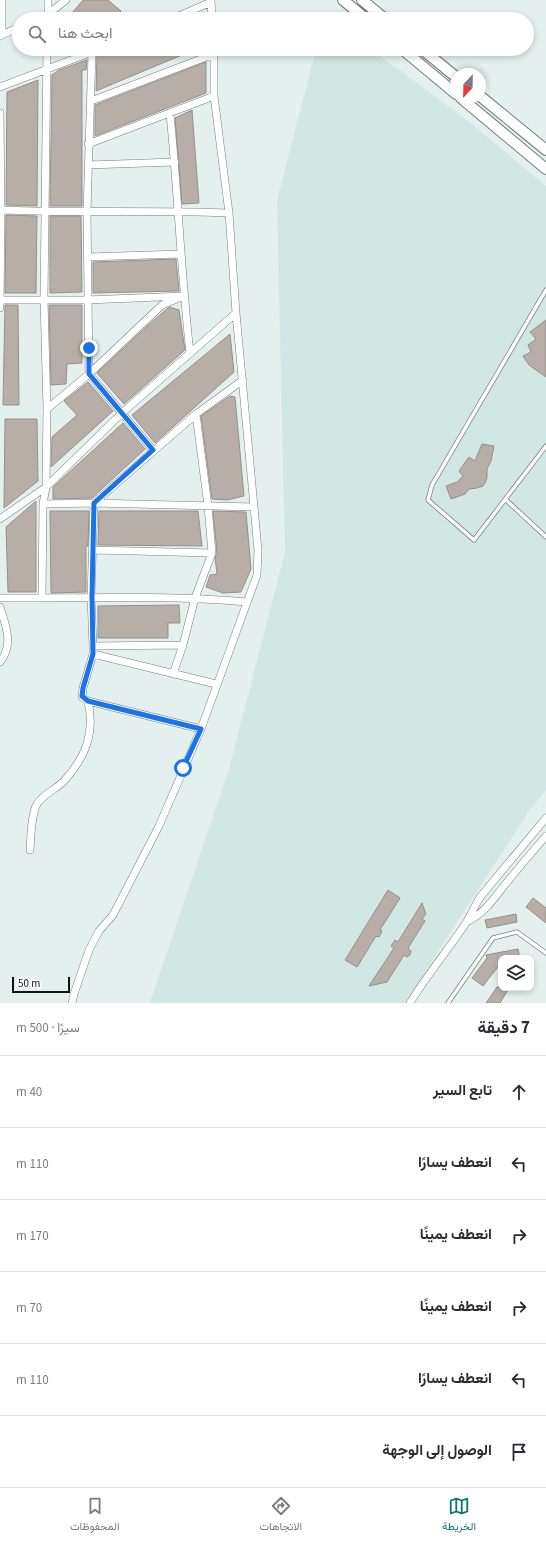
<!DOCTYPE html>
<html lang="ar">
<head>
<meta charset="utf-8">
<style>
  body { margin:0; font-family:"Source Sans 3",Vazirmatn,sans-serif; background:#f2f2f3; color:#2b2b33; direction:rtl }
  .controls { position:absolute; right:12px; bottom:12px; display:grid; overflow:hidden; border-radius:8px; box-shadow:0 2px 6px #0003 }
  .controls button { width:36px; height:36px; display:grid; place-items:center; padding:0; border:0; border-bottom:1px solid #e1e1e2; background:#fff; color:#2b2b33; font:20px sans-serif }
  .compass { position:absolute; left:450px; top:68px; width:36px; height:36px; border-radius:50%; background:#fff; box-shadow:0 2px 6px #0003; rotate:202deg }
  .scale { position:absolute; left:12px; bottom:10px; width:58px; box-sizing:border-box; padding-left:4px; border:2px solid #0f1313; border-top:0; font-size:11px; line-height:14px; white-space:nowrap; color:#0f1313; -webkit-text-stroke:3px #fff; paint-order:stroke }
  .stop { position:absolute; width:12px; height:12px; margin:-9px; border:3px solid #1a73e8; border-radius:50%; background:#fff }
  .stop.end { background:#1a73e8; border-color:#fff; box-shadow:0 1px 4px #0008 }
  .list { margin:0; padding:0; list-style:none }
  h2 { display:flex; justify-content:space-between; align-items:center; height:52px; margin:0; padding:0 16px; font-size:17px }
  h2 small { font-size:13px; font-weight:400; color:#7c7c81 }
  .list li { display:grid; grid-template-columns:26px 1fr auto; gap:12px; align-items:center; box-sizing:border-box; height:72px; padding:0 16px; border-top:1px solid #e1e1e2 }
  .list b { display:block; font-size:15px; white-space:nowrap }
  .list em { font-size:13px; font-style:normal; color:#7c7c81 }
  .icon { flex:none; width:22px; height:22px; fill:none; stroke:currentColor; stroke-width:2; stroke-linecap:round; stroke-linejoin:round }
  .map { position:relative; flex:none; width:546px; height:1003px; overflow:hidden; direction:ltr }
  .search { position:absolute; background:#fff; box-shadow:0 2px 6px #0003; left:12px; right:12px; top:12px; height:44px; display:flex; align-items:center; gap:10px; box-sizing:border-box; padding:0 14px; border-radius:22px; color:#7c7c81; font-size:15px }
  .sheet { height:484px; background:#fff }
  nav { display:flex; justify-content:space-around; align-items:center; box-sizing:border-box; height:56px; border-top:1px solid #e1e1e2; background:#fff; font-size:11px; color:#7c7c81 }
  nav a { display:grid; justify-items:center; gap:2px }
  nav .on { color:#0f766e }
  .map>svg:first-child { display:block }
  .built { fill:#d1e7e4 }
  .building { fill:#b7aea8; stroke:#978f89 }
  .lines { fill:none; stroke-linecap:round; stroke-linejoin:round }
  .service-casing { stroke:#747f7e; stroke-width:5 }
  .minor-casing { stroke:#747f7e; stroke-width:8 }
  .secondary-casing { stroke:#747f7e; stroke-width:12 }
  .service { stroke:#fff; stroke-width:3.5 }
  .minor { stroke:#fff; stroke-width:7 }
  .secondary { stroke:#fff; stroke-width:10 }
  .route { stroke:#1a73e8; stroke-width:5 }
</style>
</head>
<body>
<div class="map">
<svg width="546" height="1003" viewBox="0 0 546 1003">
  <rect width="100%" height="100%" fill="#e4f0ee"/>
  <path class="built" d="M 316,49 L 371,49 L 472,124 L 546,186 L 546,790 L 529,811 L 405,1003 L 150,1003 L 229,769 L 285,552 L 277,201 Z"/>
  <path class="building" d="M 83,0 L 108,0 L 121,11 L 114,19 L 109,16 L 106,19 L 67,19 Z
    M 113,49 L 196,49 L 96,91 L 97,56 Z
    M 87,60 L 86,70 L 82,70 L 82,206 L 50,206 L 52,75 L 59,70 Z
    M 206,62 L 206,93 L 95,136 L 95,105 Z
    M 38,80 L 37,206 L 6,205 L 7,92 Z
    M 192,110 L 199,203 L 182,204 L 175,118 Z
    M 6,215 L 37,216 L 36,293 L 5,293 Z
    M 50,216 L 81,216 L 82,292 L 50,293 Z
    M 176,259 L 179,291 L 93,293 L 93,262 Z
    M 5,305 L 18,305 L 19,405 L 3,405 Z
    M 49,305 L 82,305 L 82,363 L 67,364 L 66,384 L 51,385 Z
    M 169,307 L 179,310 L 185,350 L 124,404 L 97,373 L 146,327 Z
    M 546,320 L 546,377 L 529,365 L 523,356 L 531,352 L 528,345 L 536,339 L 530,332 Z
    M 230,334 L 234,372 L 155,443 L 132,415 Z
    M 88,382 L 113,411 L 51,467 L 52,437 L 77,415 L 64,401 Z
    M 230,396 L 235,397 L 244,496 L 227,500 L 212,499 L 201,416 Z
    M 5,419 L 37,419 L 38,481 L 4,508 Z
    M 123,423 L 145,449 L 92,498 L 53,499 L 53,487 Z
    M 482,444 L 494,446 L 491,461 L 487,469 L 487,478 L 485,483 L 483,486 L 477,488 L 469,489 L 465,494 L 451,499 L 446,486 L 457,482 L 463,476 L 459,471 L 469,457 L 475,461 Z
    M 36,501 L 36,592 L 8,592 L 6,527 Z
    M 50,511 L 89,511 L 88,546 L 86,546 L 86,592 L 51,593 Z
    M 99,511 L 198,511 L 202,546 L 98,545 Z
    M 213,511 L 246,512 L 251,569 L 241,592 L 223,593 L 206,587 L 210,575 L 217,574 L 215,558 L 217,553 Z
    M 179,605 L 180,623 L 168,623 L 168,638 L 98,638 L 98,606 Z
    M 388,890 L 400,898 L 380,930 L 382,931 L 379,937 L 376,936 L 357,967 L 345,960 Z
    M 533,898 L 546,908 L 546,923 L 526,907 Z
    M 422,903 L 426,914 L 422,919 L 425,921 L 408,948 L 411,951 L 410,955 L 407,957 L 404,955 L 387,982 L 369,986 L 394,948 L 391,946 L 395,940 L 398,942 Z
    M 516,914 L 517,922 L 487,928 L 485,920 Z
    M 518,949 L 520,958 L 501,958 L 501,965 L 497,968 L 483,986 L 472,978 L 487,958 L 486,955 Z
    M 497,987 L 509,988 L 500,1003 L 486,1003 Z"/>
  <g class="lines">
    <g class="service-casing">
      <path id="service" d="M 546,290 L 432,485 L 428,500 L 474,540 L 546,446
        M 505,499 L 546,537
        M 448,1003 L 493,938 L 517,932 L 546,953"/>
    </g>
    <g class="minor-casing">
      <path id="minor" d="M 2,0 L 2,35
        M 211,0 L 212,19
        M 48,17 L 48,0
        M 36,19 L 48,14 L 66,0
        M 172,19 L 211,2
        M 0,36 L 19,27
        M 92,53 L 87,211 L 89,374 L 153,450
        M 0,87 L 100,49
        M 91,101 L 214,54
        M 0,113 L 1,210 L 0,308
        M 170,114 C 178,193 181,274 190,353
        M 88,144 L 214,96
        M 88,165 L 175,162
        M 1,210 C 77,213 153,210 229,213
        M 87,257 L 181,254
        M 0,300 L 87,300 L 183,296
        M 47,409 L 89,374 L 162,305 L 179,298
        M 43,504 L 94,503 L 254,507
        M 0,519 L 46,487 L 123,412 L 236,313
        M 94,550 L 212,553
        M 0,598 C 82,598 164,595 247,602
        M 42,598 L 43,504 L 46,487 L 47,409 L 44,299 L 47,49
        M 0,607 C 6,626 14,645 0,662
        M 93,646 L 183,645
        M 93,654 L 216,684
        M 173,674 L 183,645 L 195,598 L 212,553 L 208,506 L 196,414
        M 201,729 L 88,701 L 82,697 L 83,688 L 93,654 L 93,646 L 91,597 L 94,503 L 196,414 L 243,380
        M 30,850 C 31,837 31,815 37,804 C 43,794 57,789 65,780 C 86,756 95,733 88,701
        M 467,922 C 488,910 493,899 508,881 C 520,866 533,851 546,836
        M 72,1003 L 74,994 L 89,950 L 99,931 L 113,915 L 159,826 L 201,729 L 257,575 L 258,550 L 236,313 L 229,213 L 214,96 L 214,49
        M 410,1003 C 427,975 448,950 466,923 C 471,915 475,905 481,896 L 546,818"/>
    </g>
    <g class="secondary-casing">
      <path id="secondary" d="M 343,0 L 366,19
        M 362,0 L 385,19
        M 402,49 L 456,94
        M 422,49 L 456,77
        M 480,96 L 546,150
        M 461,98 L 546,169"/>
    </g>
    <use href="#service" class="service"/>
    <use href="#minor" class="minor"/>
    <use href="#secondary" class="secondary"/>
  </g>
  <g class="lines">
    <path class="route" d="M 89,348 L 89,374 L 153,450 L 94,503 L 92,597 L 93,654 L 83,688 L 82,696 L 88,701 L 201,729 L 183,768"/>
  </g>
</svg>
<div class="controls">
<button><svg class="icon" aria-label="layers" viewBox="0 0 24 24"><path d="M12 4l9 5-9 5-9-5zM3 14l9 5 9-5"/></svg></button>
</div>
<svg class="compass" viewBox="-18 -18 36 36"><path d="M0-13l5 13h-10z" fill="#e53935"/><path d="M0 13l5-13h-10z" fill="#7c7c81"/></svg>
<div class="scale">50 m</div>
<div class="stop" style="left:183px;top:768px"></div>
<div class="stop end" style="left:89px;top:348px"></div>
<div class="search"><svg class="icon" aria-label="search" viewBox="0 0 24 24"><circle cx="10" cy="10" r="6"/><path d="M15 15l6 6"/></svg>ابحث هنا</div>
</div>
<section class="sheet">
<h2>7 دقيقة<small>سيرًا · 500 m</small></h2>
<ul class="list">
<li><svg class="icon" aria-label="ahead" viewBox="0 0 24 24"><path d="M12 20V5M6 11l6-6 6 6"/></svg><div><b>تابع السير</b></div><em>40 m</em></li>
<li><svg class="icon" aria-label="left" viewBox="0 0 24 24"><path d="M17 20v-9H6M10 6l-5 5 5 5"/></svg><div><b>انعطف يسارًا</b></div><em>110 m</em></li>
<li><svg class="icon" aria-label="right" viewBox="0 0 24 24"><path d="M7 20v-9h11M14 6l5 5-5 5"/></svg><div><b>انعطف يمينًا</b></div><em>170 m</em></li>
<li><svg class="icon" aria-label="right" viewBox="0 0 24 24"><path d="M7 20v-9h11M14 6l5 5-5 5"/></svg><div><b>انعطف يمينًا</b></div><em>70 m</em></li>
<li><svg class="icon" aria-label="left" viewBox="0 0 24 24"><path d="M17 20v-9H6M10 6l-5 5 5 5"/></svg><div><b>انعطف يسارًا</b></div><em>110 m</em></li>
<li><svg class="icon" aria-label="arrive" viewBox="0 0 24 24"><path d="M6 21V4h12l-3 4 3 4H6"/></svg><div><b>الوصول إلى الوجهة</b></div></li>
</ul>
</section>
<nav>
<a class="on"><svg class="icon" aria-label="map" viewBox="0 0 24 24"><path d="M3 6l6-2 6 2 6-2v14l-6 2-6-2-6 2zM9 4v14M15 6v14"/></svg>الخريطة</a>
<a><svg class="icon" aria-label="directions" viewBox="0 0 24 24"><path d="M12 3l9 9-9 9-9-9zM9 14v-3h6M13 9l2 2-2 2"/></svg>الاتجاهات</a>
<a><svg class="icon" aria-label="saved" viewBox="0 0 24 24"><path d="M7 4h10v16l-5-4-5 4z"/></svg>المحفوظات</a>
</nav>
</body>
</html>
